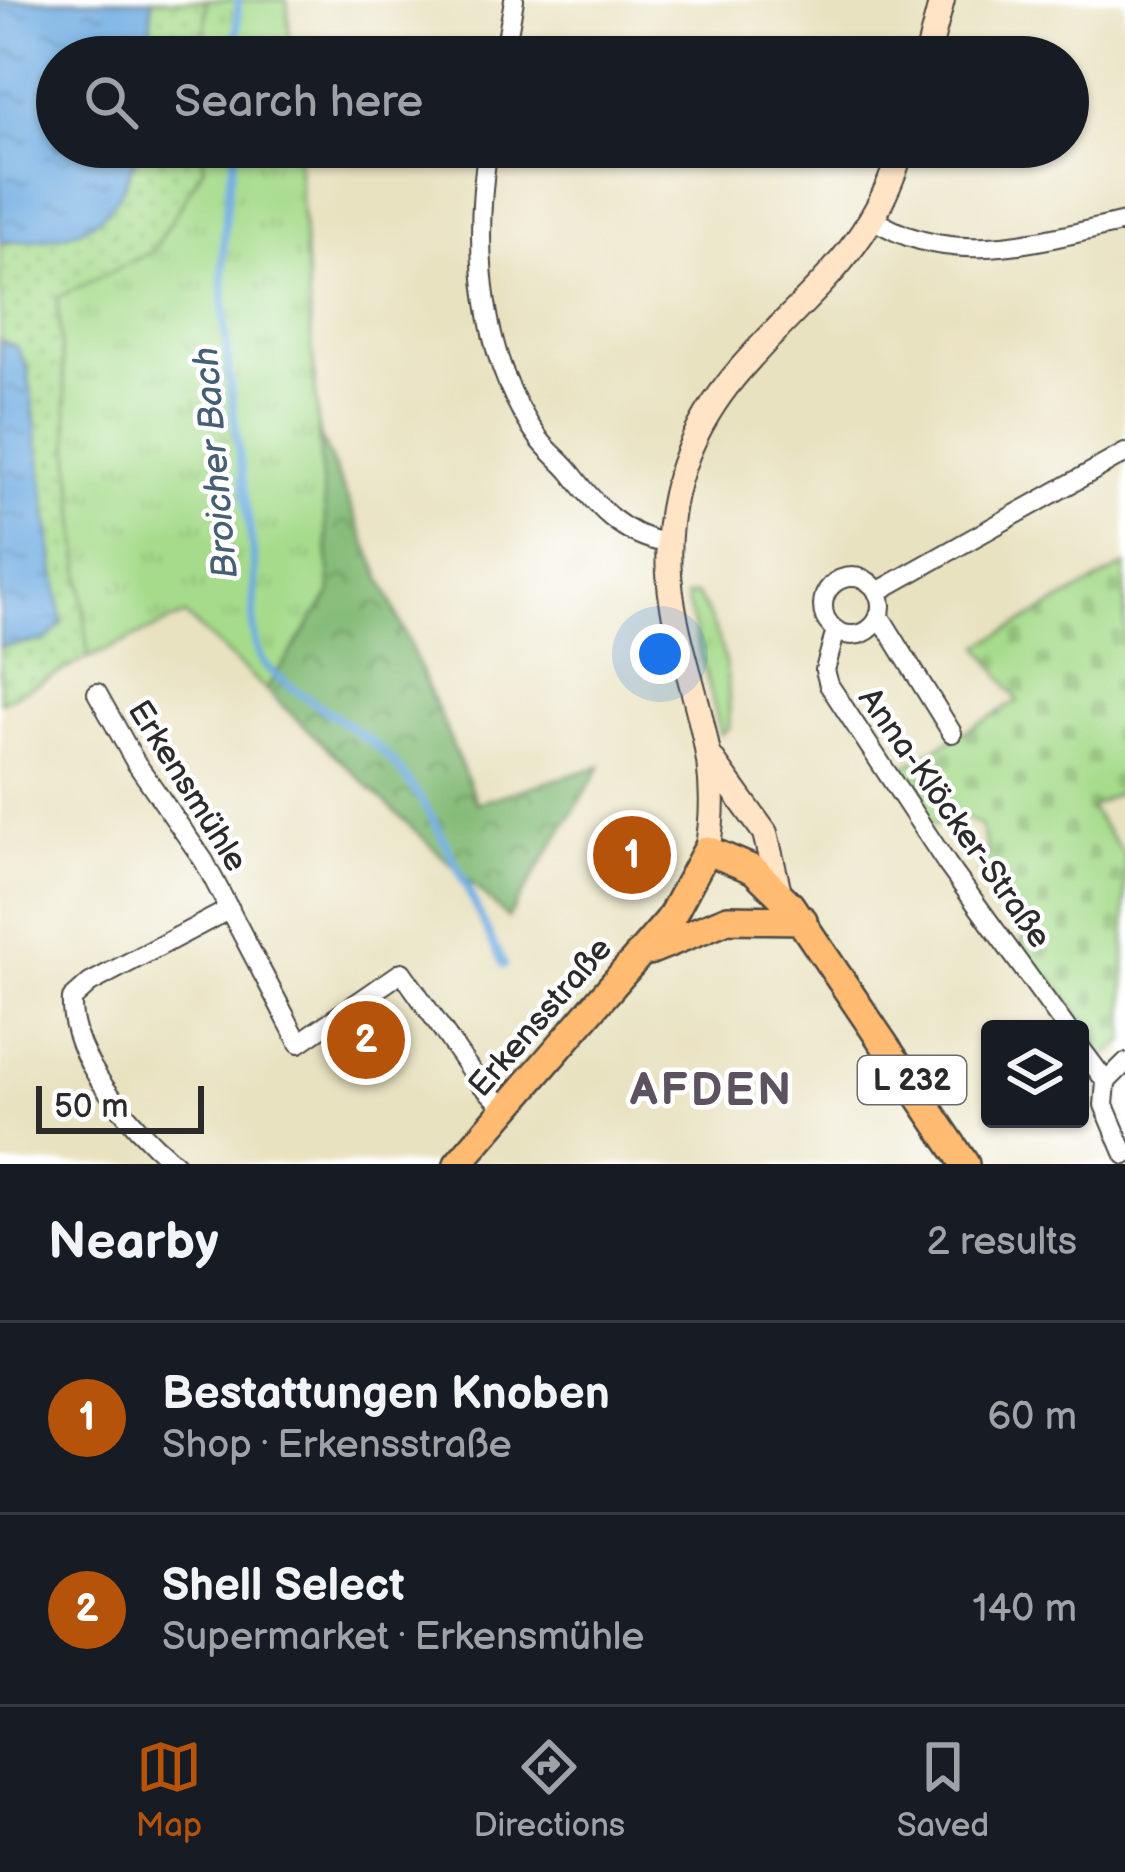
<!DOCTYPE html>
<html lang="en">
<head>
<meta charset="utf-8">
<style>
  body { margin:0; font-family:"Balsamiq Sans",sans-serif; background:#20242c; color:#f1f3f6 }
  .controls { position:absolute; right:36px; bottom:36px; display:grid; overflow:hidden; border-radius:12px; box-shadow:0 3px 9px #0004 }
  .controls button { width:108px; height:108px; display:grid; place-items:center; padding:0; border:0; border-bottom:3px solid #363941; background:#171b24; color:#f1f3f6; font:60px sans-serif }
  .scale { position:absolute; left:36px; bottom:30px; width:168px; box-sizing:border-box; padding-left:12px; border:6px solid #2b2b2b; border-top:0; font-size:33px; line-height:42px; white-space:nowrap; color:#2b2b2b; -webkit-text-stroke:9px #fff; paint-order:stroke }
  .you { position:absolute; left:660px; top:654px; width:42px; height:42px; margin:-30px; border:9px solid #fff; border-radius:50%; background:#1a73e8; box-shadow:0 0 0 18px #1a73e833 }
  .badge { display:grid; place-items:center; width:78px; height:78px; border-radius:50%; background:#b45309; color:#fff; font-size:39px; font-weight:700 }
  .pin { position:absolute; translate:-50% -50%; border:6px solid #fff; box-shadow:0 3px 12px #0006 }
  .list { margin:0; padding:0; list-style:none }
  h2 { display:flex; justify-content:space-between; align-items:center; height:156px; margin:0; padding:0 48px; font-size:51px }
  h2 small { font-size:39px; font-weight:400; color:#9ea1a6 }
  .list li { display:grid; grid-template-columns:78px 1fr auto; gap:36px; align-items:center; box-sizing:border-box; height:192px; padding:0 48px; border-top:3px solid #363941 }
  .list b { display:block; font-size:45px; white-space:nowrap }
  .list p { margin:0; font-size:39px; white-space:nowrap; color:#9ea1a6 }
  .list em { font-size:39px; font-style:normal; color:#9ea1a6 }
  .icon { flex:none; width:66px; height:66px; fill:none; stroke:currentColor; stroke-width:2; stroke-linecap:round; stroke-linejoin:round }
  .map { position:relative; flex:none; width:1125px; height:1164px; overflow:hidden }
  .search { position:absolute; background:#171b24; box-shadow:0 3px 9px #0004; left:36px; right:36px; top:36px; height:132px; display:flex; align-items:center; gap:30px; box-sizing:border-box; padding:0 42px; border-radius:66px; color:#9ea1a6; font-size:45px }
  .sheet { height:540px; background:#171b24 }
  nav { display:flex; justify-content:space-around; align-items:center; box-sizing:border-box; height:168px; border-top:3px solid #363941; background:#171b24; font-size:33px; color:#9ea1a6 }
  nav a { display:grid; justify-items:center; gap:6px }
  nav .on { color:#b45309 }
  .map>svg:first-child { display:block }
  .grass { fill:url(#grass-tufts); stroke:#68835b; stroke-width:3 }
  .forest { fill:url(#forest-crowns); stroke:#587351; stroke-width:3 }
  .cemetery { fill:url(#cemetery-stones); stroke:#68835b; stroke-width:3 }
  .park { fill:url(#park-dots); stroke:#68835b; stroke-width:3 }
  .water { fill:url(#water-ripples); stroke:#4c6c86; stroke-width:3 }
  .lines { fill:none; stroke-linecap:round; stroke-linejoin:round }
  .stream { stroke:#6eace1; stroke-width:8 }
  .minor-casing { stroke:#484642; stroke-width:22 }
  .secondary-casing { stroke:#484642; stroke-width:28 }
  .primary-casing { stroke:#484642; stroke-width:32 }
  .minor { stroke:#fff; stroke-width:18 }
  .secondary { stroke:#ffe4c6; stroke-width:24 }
  .primary { stroke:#febb71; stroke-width:27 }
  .labels { text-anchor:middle; stroke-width:9; stroke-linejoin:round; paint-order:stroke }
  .shield { fill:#fff; stroke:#6b6b6b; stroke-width:3 }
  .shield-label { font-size:30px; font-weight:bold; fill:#2b2b2b }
  .street-label { font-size:33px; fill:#2b2b2b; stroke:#fff }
  .water-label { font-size:36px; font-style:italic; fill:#465f74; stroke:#fff }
  .district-label { font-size:45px; font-weight:bold; letter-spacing:3px; fill:#5d5360; stroke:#fff }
</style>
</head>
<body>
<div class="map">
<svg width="1125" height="1164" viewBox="0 0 1125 1164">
  <defs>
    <pattern id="grass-tufts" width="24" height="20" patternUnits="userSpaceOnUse" patternTransform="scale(3)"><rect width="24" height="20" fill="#a6db8b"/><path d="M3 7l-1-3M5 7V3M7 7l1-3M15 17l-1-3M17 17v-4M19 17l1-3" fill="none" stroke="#8fbc78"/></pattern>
    <pattern id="forest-crowns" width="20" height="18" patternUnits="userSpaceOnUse" patternTransform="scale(3)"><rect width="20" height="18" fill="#84bb77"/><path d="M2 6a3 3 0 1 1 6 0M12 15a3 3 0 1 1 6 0" fill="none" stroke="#6c9862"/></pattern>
    <pattern id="cemetery-stones" width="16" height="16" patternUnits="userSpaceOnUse" patternTransform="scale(3)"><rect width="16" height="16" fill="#a6db8b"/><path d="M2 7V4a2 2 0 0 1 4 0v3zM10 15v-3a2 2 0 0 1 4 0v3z" fill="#8fbc78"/></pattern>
    <pattern id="park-dots" width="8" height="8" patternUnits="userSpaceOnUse" patternTransform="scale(3)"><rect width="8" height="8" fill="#a6db8b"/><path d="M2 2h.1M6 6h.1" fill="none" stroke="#8fbc78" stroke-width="1.8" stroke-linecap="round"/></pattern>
    <pattern id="water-ripples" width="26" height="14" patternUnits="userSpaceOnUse" patternTransform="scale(3)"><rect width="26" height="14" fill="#6eace1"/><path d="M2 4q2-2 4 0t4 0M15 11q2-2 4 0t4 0" fill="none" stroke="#5b8cb7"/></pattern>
  </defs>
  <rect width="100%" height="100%" fill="#fff"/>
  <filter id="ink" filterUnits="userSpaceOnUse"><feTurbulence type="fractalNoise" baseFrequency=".00833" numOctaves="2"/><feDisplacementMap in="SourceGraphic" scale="24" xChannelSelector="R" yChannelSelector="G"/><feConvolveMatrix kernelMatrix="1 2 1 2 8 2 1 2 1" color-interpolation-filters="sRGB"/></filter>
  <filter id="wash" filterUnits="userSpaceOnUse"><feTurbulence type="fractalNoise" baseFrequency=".004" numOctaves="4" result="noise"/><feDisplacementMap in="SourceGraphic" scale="48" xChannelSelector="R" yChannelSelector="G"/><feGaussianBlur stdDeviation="2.7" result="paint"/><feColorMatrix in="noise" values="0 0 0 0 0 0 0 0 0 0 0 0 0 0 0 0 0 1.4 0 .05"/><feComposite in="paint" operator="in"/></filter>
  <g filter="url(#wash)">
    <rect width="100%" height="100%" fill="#e9e2c1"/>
    <path class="grass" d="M 206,0 L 287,0 L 291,57 L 205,57 Z
      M 203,147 L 297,147 L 331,593 L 266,690 L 185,615 L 88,658 L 57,297 L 153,251 L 203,168 Z
      M 696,594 C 724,636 731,678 729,728 L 721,734 L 686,597 Z"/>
    <path class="forest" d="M 318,430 L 477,803 L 601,766 L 508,918 L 266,690 L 331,593 Z"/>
    <path class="cemetery" d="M 1125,565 L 1125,789 L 1090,808 L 1125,856 L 1125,1041 L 1098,1062 L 1096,1037 L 1050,976 L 1041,980 L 1019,948 L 1024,938 L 980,873 L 987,850 L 981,826 L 961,815 L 933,825 L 895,772 L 1018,701 L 980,646 Z"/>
    <path class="park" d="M 0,0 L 206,0 L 205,57 L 57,57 L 57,147 L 203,147 L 203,168 L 153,251 L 57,298 L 88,658 L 0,702 Z"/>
    <path class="water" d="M 0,0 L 152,0 L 149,57 L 57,57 L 57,147 L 138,147 C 116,228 80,240 0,242 Z
      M 0,341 L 16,346 L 28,369 L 62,624 L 46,640 L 0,647 Z"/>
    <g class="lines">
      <path class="stream" d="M 236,57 L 238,0
        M 237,147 C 204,280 238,429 254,563 C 258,598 245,627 262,660 C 272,681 358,727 384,753 C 440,809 467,896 504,965"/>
    </g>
  </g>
  <g filter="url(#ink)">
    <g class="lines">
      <g class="minor-casing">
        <path id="minor" d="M 504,57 L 514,0
          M 488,147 C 473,245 479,358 540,440 C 550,453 563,462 572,474 C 598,508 621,534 665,543
          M 873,219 C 952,270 1040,240 1125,222
          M823 606a29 29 0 1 1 58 0a29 29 0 1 1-58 0Z
          M 877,592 L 1125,453
          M 879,615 L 952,733
          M 836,630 L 825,670 L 829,685 L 947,864 L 1067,1029
          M 97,693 L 136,763 L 204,861 L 299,1043 L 402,972 L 478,1081 L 506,1109
          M 1080,1047 L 1106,1082
          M 1125,1063 L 1106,1082 L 1104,1105 L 1125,1155
          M 175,1164 C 133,1128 69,1058 72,999 L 90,983 L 230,909"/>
      </g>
      <g class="secondary-casing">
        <path id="secondary" d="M 927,57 L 942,0
          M 708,754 L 765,833 L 779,892
          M 707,850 C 735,712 631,618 683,466 C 729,332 862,294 902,147"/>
      </g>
      <g class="primary-casing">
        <path id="primary" d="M 649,951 L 728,919 L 803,920
          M 458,1164 L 670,919 L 707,850 L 754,870 L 790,905 L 965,1164"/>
      </g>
      <use href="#minor" class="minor"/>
      <use href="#secondary" class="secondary"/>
      <use href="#primary" class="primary"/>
    </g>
  </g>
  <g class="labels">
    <rect class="shield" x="858" y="1056" width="108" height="48" rx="9"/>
    <g class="shield-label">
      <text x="912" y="1090">L 232</text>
    </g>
    <g class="street-label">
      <text transform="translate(189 785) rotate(58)" y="12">Erkensmühle</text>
      <text transform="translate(956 817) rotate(55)" y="12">Anna-Klöcker-Straße</text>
      <text transform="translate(539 1016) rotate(-49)" y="12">Erkensstraße</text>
    </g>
    <g class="water-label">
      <text transform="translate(214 463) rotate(-95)" y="13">Broicher Bach</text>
    </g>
    <g class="district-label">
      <text x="712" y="1105">AFDEN</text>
    </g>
  </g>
</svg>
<div class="controls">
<button><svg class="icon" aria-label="layers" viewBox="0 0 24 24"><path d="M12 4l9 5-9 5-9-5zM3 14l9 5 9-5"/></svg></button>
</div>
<div class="scale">50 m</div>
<div class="you"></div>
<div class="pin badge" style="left:632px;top:855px">1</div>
<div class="pin badge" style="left:366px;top:1040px">2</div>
<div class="search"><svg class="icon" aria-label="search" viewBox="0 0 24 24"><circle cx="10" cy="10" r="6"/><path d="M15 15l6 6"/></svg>Search here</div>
</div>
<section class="sheet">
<h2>Nearby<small>2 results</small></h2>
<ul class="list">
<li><span class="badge">1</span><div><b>Bestattungen Knoben</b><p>Shop · Erkensstraße</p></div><em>60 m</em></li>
<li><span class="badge">2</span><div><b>Shell Select</b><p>Supermarket · Erkensmühle</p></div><em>140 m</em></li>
</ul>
</section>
<nav>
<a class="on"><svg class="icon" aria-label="map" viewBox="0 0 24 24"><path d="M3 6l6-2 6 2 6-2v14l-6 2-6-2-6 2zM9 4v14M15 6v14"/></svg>Map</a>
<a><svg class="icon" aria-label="directions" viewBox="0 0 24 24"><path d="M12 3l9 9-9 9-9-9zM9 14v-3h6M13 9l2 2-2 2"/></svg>Directions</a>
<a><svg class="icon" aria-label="saved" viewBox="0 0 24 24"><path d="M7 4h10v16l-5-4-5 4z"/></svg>Saved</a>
</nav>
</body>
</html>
